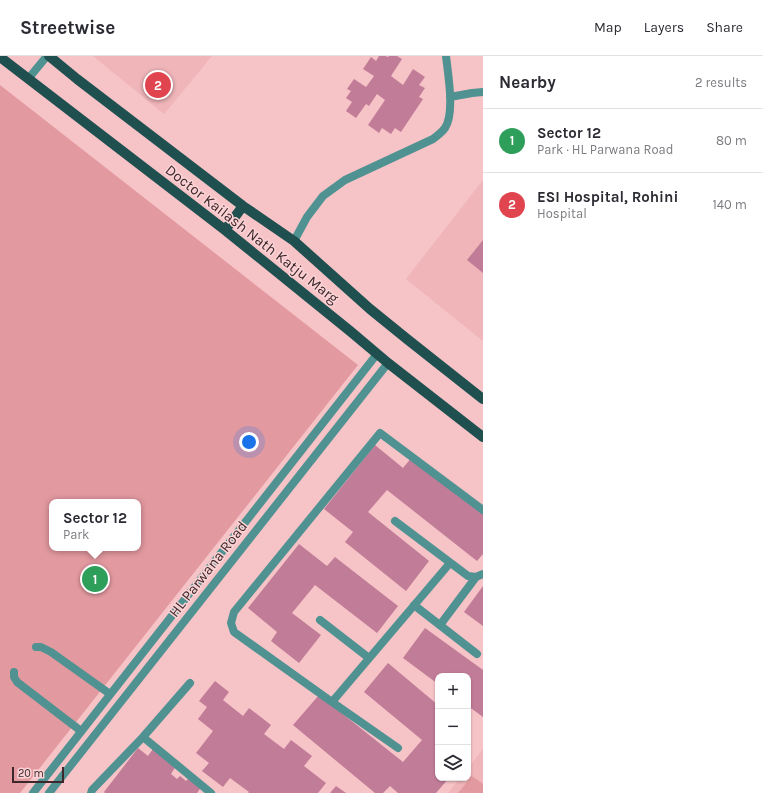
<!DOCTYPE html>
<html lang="en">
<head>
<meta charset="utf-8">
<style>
  body { margin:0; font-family:Karla,sans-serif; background:#f7f7f7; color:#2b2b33 }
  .controls { position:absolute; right:12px; bottom:12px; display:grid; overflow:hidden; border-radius:8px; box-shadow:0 1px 3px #0004 }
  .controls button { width:36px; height:36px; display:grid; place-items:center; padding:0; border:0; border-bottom:1px solid #e1e1e2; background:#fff; color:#2b2b33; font:20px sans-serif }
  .scale { position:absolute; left:12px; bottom:10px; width:52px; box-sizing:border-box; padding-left:4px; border:2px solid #3d292b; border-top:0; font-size:11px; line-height:14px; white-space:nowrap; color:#3d292b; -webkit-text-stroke:3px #fcd3d6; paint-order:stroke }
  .you { position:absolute; left:249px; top:386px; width:14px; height:14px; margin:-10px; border:3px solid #fff; border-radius:50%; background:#1a73e8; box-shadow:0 0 0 6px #1a73e833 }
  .badge { display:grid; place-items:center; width:26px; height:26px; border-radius:50%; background:#111827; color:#fff; font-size:13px; font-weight:700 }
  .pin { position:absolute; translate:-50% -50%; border:2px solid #fff; box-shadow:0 1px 4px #0006 }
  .popup { position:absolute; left:49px; top:443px; width:92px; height:52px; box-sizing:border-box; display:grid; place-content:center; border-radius:8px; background:#fff; filter:drop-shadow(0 1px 3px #0005); font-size:13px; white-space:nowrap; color:#7c7c81 }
  .popup b { font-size:15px; color:#2b2b33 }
  .popup::after { content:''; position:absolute; left:50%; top:100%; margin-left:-8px; border:8px solid transparent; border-top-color:#fff }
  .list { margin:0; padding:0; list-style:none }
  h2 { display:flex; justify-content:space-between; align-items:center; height:52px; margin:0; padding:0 16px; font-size:17px }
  h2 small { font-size:13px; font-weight:400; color:#7c7c81 }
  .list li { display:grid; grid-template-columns:26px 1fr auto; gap:12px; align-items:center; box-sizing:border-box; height:64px; padding:0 16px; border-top:1px solid #e1e1e2 }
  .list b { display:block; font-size:15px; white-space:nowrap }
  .list p { margin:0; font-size:13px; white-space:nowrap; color:#7c7c81 }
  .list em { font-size:13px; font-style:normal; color:#7c7c81 }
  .icon { flex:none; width:22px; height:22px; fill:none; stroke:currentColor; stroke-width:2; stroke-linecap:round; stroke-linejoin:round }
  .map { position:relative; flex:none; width:483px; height:737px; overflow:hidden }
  header { display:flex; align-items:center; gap:24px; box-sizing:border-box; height:56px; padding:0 20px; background:#fff; border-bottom:1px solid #e1e1e2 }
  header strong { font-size:19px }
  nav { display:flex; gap:22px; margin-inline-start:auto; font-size:14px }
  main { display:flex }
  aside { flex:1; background:#fff }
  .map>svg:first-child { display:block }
  .built { fill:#efb5b9 }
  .green { fill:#e399a0; fill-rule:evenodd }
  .building { fill:#c17c98 }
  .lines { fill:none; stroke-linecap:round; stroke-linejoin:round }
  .service { stroke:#4f9291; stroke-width:8 }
  .minor { stroke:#4f9291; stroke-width:8 }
  .tertiary { stroke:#4f9291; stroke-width:8 }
  .primary { stroke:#1f504f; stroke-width:10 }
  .labels { text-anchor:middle; stroke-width:3; stroke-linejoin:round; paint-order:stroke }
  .street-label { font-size:15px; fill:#3d292b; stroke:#fcd3d6 }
</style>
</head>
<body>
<header>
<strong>Streetwise</strong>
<nav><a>Map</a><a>Layers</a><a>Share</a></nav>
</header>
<main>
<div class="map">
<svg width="483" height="737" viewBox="0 0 483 737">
  <rect width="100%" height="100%" fill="#f6c3c7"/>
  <path class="built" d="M 93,0 L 212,0 L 164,58 Z
    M 483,124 L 483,285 L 406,223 Z
    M 483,693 L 483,737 L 448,737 L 460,722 L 468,722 L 468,712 Z"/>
  <path class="green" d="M 0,29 L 358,309 L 20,737 L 0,737 ZM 52,446 L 138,446 L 138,492 L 52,492 Z
    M 472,720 L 483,728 L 483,737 L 458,737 Z"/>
  <path class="building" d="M 379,0 L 385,0 L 388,1 L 389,0 L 397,0 L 402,3 L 391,20 L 403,29 L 413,13 L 425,21 L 419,29 L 425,32 L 419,41 L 423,43 L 401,76 L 395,72 L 391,78 L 382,72 L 379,77 L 368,69 L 385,44 L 377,38 L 369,50 L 366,48 L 356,62 L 346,55 L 352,46 L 346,42 L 351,35 L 347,33 L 354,23 L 366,31 L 374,20 L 363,13 L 371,1 L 376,5 Z
    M 483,184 L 483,217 L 467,204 Z
    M 375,389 L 403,412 L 412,401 L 483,458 L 483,498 L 477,505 L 387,434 L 368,456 L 429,505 L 406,535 L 345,486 L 353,476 L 324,453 Z
    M 299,488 L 327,510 L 335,501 L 398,550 L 377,577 L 315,529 L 292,557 L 321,579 L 299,607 L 271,585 L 277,576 L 248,552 Z
    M 483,530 L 483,570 L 464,556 Z
    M 425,572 L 483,614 L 483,661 L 468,650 L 468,620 L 438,620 L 438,628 L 403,602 Z
    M 388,607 L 438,649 L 438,722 L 449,722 L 436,737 L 398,737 L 390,730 L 383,737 L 375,737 L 293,669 L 319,639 L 403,706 L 422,684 L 364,636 Z
    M 215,625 L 229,636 L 223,644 L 243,660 L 249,652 L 271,669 L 264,678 L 284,693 L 291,684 L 312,700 L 304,710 L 326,727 L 318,737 L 248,737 L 249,736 L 230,722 L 223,731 L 202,715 L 209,707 L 196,697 L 213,675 L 198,663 L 207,651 L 199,645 Z
    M 138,692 L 148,700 L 153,693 L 176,710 L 171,718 L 177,723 L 180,720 L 186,725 L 190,721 L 202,730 L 197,737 L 105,737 L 104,736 Z
    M 336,730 L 346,737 L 330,737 Z"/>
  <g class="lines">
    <path class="service" d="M 28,23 L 47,0
      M 450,41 L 472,37 L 483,36
      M 294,185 L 307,161 L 323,140 L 345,124 L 433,83 C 437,80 442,76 445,72 C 455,57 448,18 446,0
      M 36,591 L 41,591 L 51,596 L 110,638
      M 14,616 L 14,621 L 17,626 L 81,675"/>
    <path class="minor" d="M 395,465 L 468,520 L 476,521 L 483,518
      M 414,549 L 477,598
      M 320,564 L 369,602
      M 440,569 L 476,521
      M 332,646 L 450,507
      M 143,681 L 211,737
      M 398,692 L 332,646 L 234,576 L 231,567 L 234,556 L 380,377 L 483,454
      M 91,737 L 92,734 L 143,681 L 190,627"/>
    <path class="tertiary" d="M 33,737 L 377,298
      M 49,737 L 388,307"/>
    <path class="primary" d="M 49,0 L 77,23 L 243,150 L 294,185 L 370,253 L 407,283 L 483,343
      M 0,1 L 225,174 L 350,275 L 388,307 L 483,381
      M 225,174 L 243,150"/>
  </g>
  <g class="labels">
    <g class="street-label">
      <text transform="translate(252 178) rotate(38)" y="5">Doctor Kailash Nath Katju Marg</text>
      <text transform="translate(208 513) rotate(-52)" y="5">HL Parwana Road</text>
    </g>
  </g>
</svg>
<div class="controls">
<button>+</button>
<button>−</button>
<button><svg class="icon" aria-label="layers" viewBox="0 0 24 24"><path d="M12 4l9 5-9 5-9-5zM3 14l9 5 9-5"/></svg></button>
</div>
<div class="scale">20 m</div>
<div class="you"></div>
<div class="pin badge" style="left:95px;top:523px;background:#2e9e5b">1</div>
<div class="popup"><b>Sector 12</b>Park</div>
<div class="pin badge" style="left:158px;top:29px;background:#e0444e">2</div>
</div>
<aside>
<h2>Nearby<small>2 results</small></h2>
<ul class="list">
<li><span class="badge" style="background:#2e9e5b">1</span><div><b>Sector 12</b><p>Park · HL Parwana Road</p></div><em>80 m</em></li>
<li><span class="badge" style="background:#e0444e">2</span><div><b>ESI Hospital, Rohini</b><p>Hospital</p></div><em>140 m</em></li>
</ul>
</aside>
</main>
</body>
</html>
